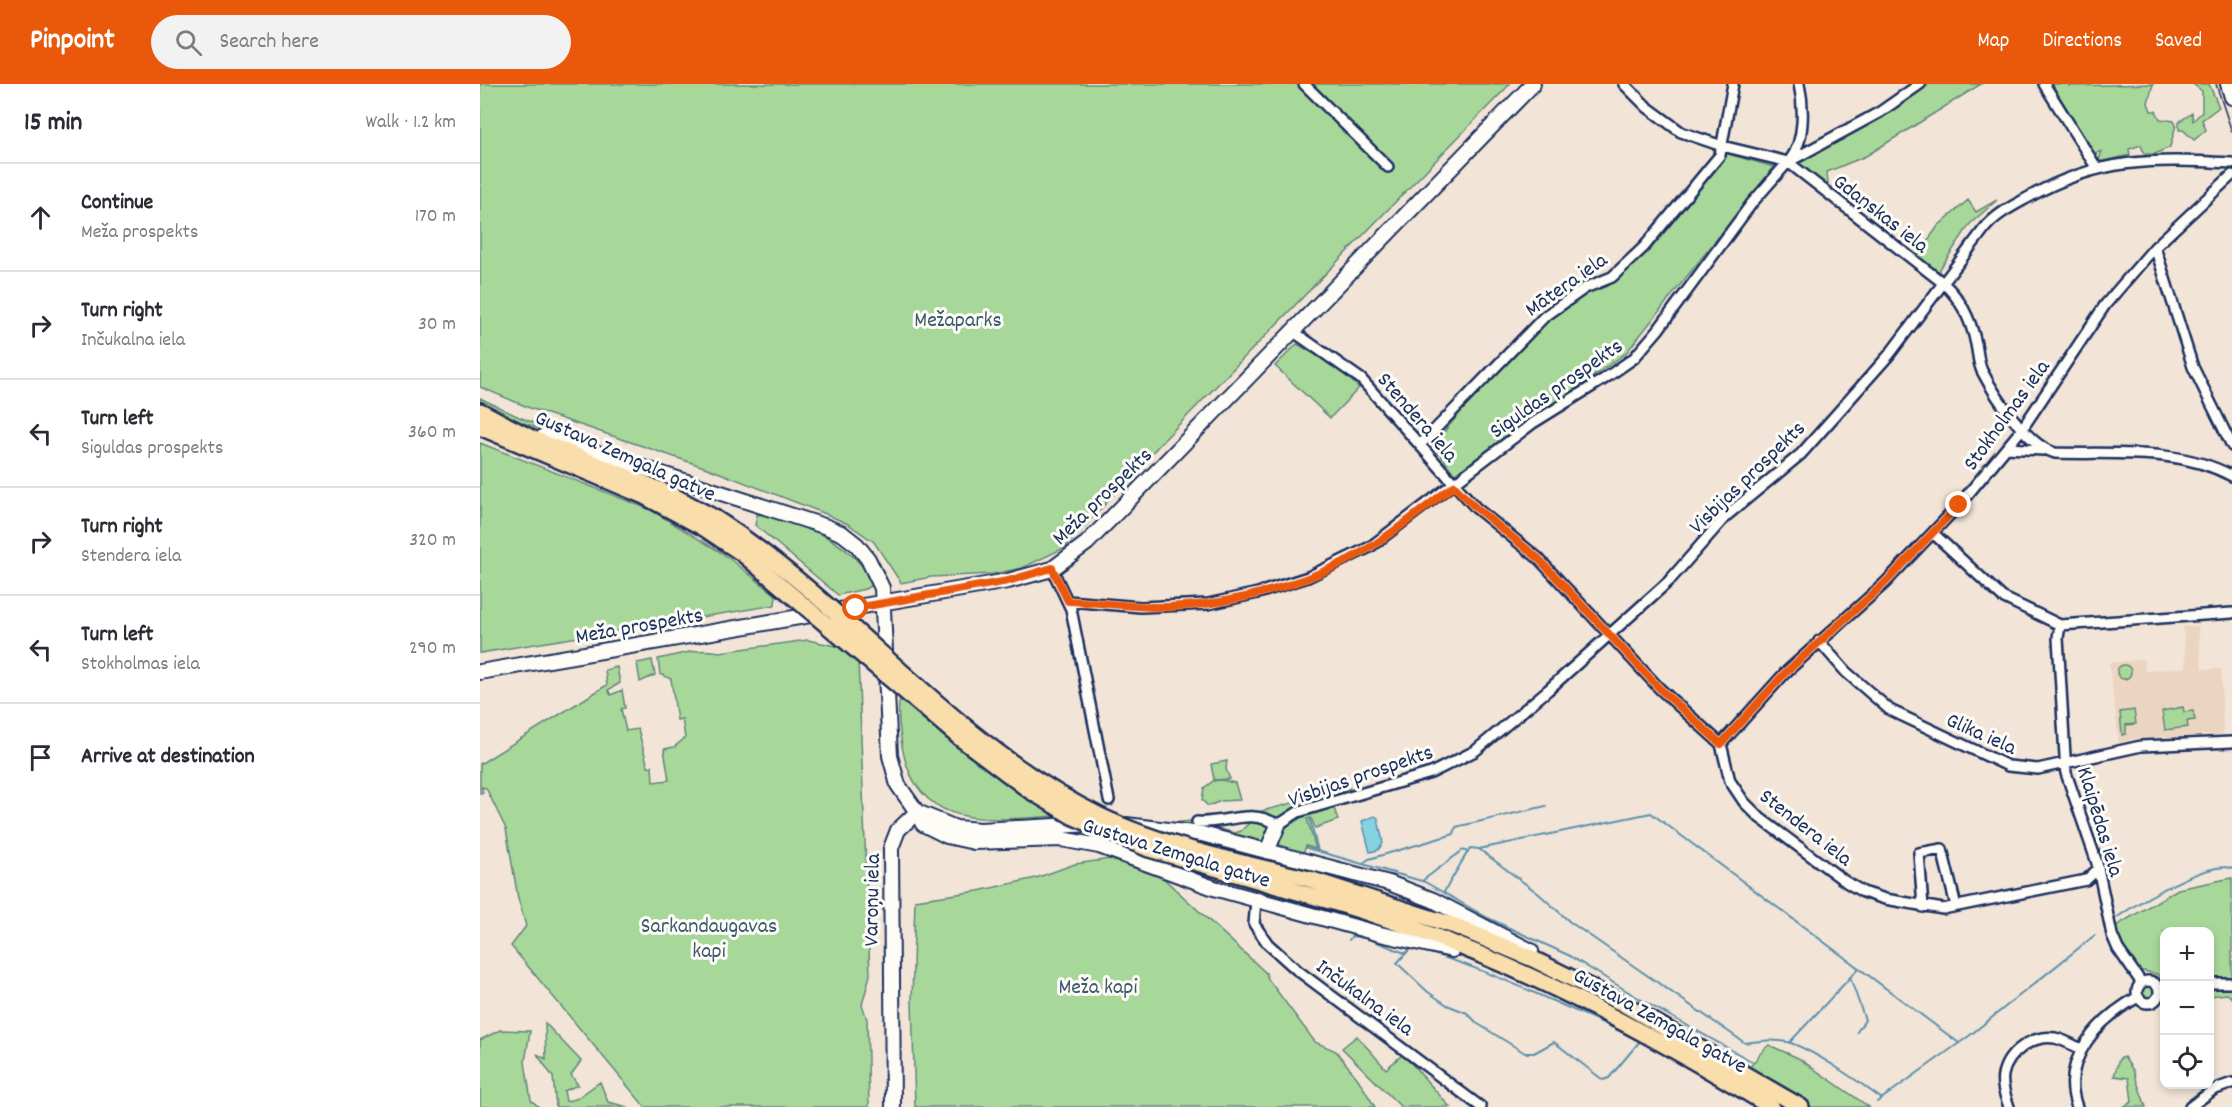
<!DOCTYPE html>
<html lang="en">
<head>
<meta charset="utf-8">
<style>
  body { margin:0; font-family:Dekko,sans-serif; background:#f2f2f3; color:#2b2b33 }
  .controls { position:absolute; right:18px; bottom:18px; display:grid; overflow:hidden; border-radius:12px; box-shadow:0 3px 9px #0003 }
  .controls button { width:54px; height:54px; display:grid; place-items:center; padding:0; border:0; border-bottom:2px solid #e1e1e2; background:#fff; color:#2b2b33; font:30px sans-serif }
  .stop { position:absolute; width:18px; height:18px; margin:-14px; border:4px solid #ea580c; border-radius:50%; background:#fff }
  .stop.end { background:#ea580c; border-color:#fff; box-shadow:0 2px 6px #0008 }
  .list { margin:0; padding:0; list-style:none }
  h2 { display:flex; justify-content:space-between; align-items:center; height:78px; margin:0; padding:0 24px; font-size:26px }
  h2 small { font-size:20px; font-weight:400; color:#7c7c81 }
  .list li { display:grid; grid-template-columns:39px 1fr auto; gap:18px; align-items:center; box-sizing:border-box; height:108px; padding:0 24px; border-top:2px solid #e1e1e2 }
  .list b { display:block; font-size:22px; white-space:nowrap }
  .list p { margin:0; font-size:20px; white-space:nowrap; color:#7c7c81 }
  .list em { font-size:20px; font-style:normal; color:#7c7c81 }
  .icon { flex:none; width:33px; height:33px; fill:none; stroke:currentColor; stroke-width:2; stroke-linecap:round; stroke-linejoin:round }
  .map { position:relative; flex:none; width:1752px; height:1023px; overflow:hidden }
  header { display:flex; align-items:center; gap:36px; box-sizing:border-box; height:84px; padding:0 30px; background:#ea580c; color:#fff }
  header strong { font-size:28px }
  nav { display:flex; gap:33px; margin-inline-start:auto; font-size:21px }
  .search { width:420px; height:54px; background:#f2f2f3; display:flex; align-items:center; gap:15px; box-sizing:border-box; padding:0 21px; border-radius:33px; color:#7c7c81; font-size:22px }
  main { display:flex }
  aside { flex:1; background:#fff }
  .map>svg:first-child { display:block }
  .built { fill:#ebd5c0 }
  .green { fill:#a8d899; stroke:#62847c; stroke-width:1.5 }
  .water { fill:#85d2e3; stroke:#5b91ae; stroke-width:1.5 }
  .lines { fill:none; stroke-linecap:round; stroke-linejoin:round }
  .stream { stroke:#5b91ae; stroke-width:2 }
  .street-casing { stroke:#1b2f5e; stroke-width:14 }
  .secondary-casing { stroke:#1b2f5e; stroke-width:18 }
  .primary-casing { stroke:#1b2f5e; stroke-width:20 }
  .street { stroke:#fdfcf7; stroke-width:9 }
  .secondary { stroke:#fdfcf7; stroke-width:14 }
  .primary { stroke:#f9ddab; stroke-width:15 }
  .tram { stroke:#1b2f5e; stroke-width:1.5 }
  .primary-bridge-casing { stroke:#1b2f5e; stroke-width:20; stroke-linecap:butt }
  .primary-bridge { stroke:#f9ddab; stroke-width:15 }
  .route { stroke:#ea580c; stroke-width:8 }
  .labels { text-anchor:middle; stroke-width:6; stroke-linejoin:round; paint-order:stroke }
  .street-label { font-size:22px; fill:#1b2f5e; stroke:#fdfcf7 }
  .park-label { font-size:22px; fill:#3e596d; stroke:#fdfcf7 }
</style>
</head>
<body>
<header>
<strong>Pinpoint</strong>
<div class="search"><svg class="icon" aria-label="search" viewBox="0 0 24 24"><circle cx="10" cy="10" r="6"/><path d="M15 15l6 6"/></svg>Search here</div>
<nav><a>Map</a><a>Directions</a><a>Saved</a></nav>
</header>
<main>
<aside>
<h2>15 min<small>Walk · 1.2 km</small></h2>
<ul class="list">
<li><svg class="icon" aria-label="ahead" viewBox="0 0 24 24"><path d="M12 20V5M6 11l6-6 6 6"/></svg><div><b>Continue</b><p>Meža prospekts</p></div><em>170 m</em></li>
<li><svg class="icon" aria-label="right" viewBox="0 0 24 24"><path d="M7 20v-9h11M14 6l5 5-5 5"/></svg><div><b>Turn right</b><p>Inčukalna iela</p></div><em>30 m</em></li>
<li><svg class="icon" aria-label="left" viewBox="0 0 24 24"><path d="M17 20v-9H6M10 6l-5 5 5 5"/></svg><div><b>Turn left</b><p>Siguldas prospekts</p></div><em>360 m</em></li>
<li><svg class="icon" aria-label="right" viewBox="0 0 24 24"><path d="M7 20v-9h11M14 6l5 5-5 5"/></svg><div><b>Turn right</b><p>Stendera iela</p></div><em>320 m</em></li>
<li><svg class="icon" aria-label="left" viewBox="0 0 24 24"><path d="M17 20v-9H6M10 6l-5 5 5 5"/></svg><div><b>Turn left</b><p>Stokholmas iela</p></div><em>290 m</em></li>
<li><svg class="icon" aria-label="arrive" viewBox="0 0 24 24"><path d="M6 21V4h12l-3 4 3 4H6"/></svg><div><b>Arrive at destination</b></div></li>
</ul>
</aside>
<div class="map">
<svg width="1752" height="1023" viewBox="0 0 1752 1023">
  <rect width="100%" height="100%" fill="#f2e5d7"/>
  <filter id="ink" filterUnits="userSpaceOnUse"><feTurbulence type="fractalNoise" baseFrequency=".0167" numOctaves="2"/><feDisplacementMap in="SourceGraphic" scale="12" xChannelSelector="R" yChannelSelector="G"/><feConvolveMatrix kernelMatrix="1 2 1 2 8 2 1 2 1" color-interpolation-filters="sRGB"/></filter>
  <g filter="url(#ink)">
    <path class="built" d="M 1718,542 L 1722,585 L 1741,585 L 1743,650 L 1653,655 L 1639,659 L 1629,579 L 1664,575 L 1665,587 L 1706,583 L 1703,543 Z"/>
    <path class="green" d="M 0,0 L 1030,0 L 681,359 L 586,463 L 542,484 L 513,490 L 451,493 L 421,499 L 394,458 L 368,440 L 346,430 L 227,384 L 50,324 L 0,303 Z
      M 1450,0 L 1501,0 L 1386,72 L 1347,88 L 1348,100 L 1343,104 L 1320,85 L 1320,79 L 1418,23 Z
      M 1572,0 L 1590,0 L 1589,2 L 1673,0 L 1668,19 L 1671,27 L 1676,27 L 1680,35 L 1694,37 L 1696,41 L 1690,63 L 1675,70 L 1664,70 L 1661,61 L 1649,65 L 1650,71 L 1618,78 L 1622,67 L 1614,70 Z
      M 1713,0 L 1729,0 L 1739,23 L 1722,36 L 1726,46 L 1714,56 L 1703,46 L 1699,46 L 1699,38 L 1712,29 L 1713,37 L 1722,28 L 1722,7 Z
      M 1245,69 L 1294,83 L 1146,269 L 975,391 L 953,361 L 994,312 L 1068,237 L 1106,210 L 1136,197 L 1170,166 Z
      M 1488,116 L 1496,128 L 1517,116 L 1490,140 L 1456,191 L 1435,175 L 1458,142 Z
      M 817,260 L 857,283 L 879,304 L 850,334 L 795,282 Z
      M 0,314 L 39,333 L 104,358 C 67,349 34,337 0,319 Z
      M 0,359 L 171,426 L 242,469 L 296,511 L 295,521 L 0,569 Z
      M 283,430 C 325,438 374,460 394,500 L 385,505 L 358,511 L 275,441 L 277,431 Z
      M 328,556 L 360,563 L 378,574 L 390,891 L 382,921 L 387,935 L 389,1023 L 165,1023 L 31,862 L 46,842 L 38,814 L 26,745 L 6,704 L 2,703 L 3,709 L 0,709 L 0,680 L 127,601 L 125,586 L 137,583 L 140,599 L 128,606 L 131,611 L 142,606 L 145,624 L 141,625 L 146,647 L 158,645 L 168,683 L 172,682 L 173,698 L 189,696 L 184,665 L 194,663 L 205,654 L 202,635 L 197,636 L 191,595 L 180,590 L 178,575 C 200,571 217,563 240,568 Z
      M 172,576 L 175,591 L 160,598 L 157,579 Z
      M1637 588a7 7 0 1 1 14 0a7 7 0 1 1-14 0Z
      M 421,612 L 522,696 L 580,732 C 512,735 437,750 422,662 C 420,648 416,624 421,612 Z
      M 1703,623 L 1704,628 L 1713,627 L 1715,636 L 1707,637 L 1708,643 L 1685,646 L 1682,627 Z
      M 1654,626 L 1656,640 L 1646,641 L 1646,650 L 1642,651 L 1640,628 Z
      M 747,677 L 746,685 L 750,695 L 734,696 L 731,680 Z
      M 741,696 L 755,699 L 760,716 L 741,717 L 728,722 L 722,716 L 724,704 L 733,697 Z
      M 870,704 L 869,709 L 801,734 L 778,728 Z
      M 853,721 L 858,736 L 835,744 L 831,734 L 827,735 L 836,765 L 826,762 L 823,770 L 800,761 L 798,756 L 804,741 L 823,730 Z
      M 772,736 L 789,740 L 784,758 L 682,740 L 711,737 L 755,749 L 761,747 Z
      M 630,775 L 683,794 L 786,889 L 788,895 L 835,958 L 856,967 L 878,995 L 895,1023 L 435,1023 L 432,916 L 435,816 L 498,807 L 556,794 L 595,780 Z
      M 1752,794 L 1752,893 L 1747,896 L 1730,895 L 1730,848 L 1684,848 L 1684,898 L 1677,890 L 1659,886 L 1642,865 L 1634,843 L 1698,805 Z
      M 835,803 L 962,842 L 1103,904 L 1312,1023 L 1301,1023 C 1199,959 1093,899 981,855 C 933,835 883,822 833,806 Z
      M1661 908a7 7 0 1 1 14 0a7 7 0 1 1-14 0Z
      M 1730,902 L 1752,904 L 1752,914 L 1747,910 L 1730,912 Z
      M 65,939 L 101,977 L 91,991 L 98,1001 L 84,1007 L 86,1017 L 96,1015 L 120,998 L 128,1018 L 148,1023 L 76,1023 L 73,993 L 57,970 L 66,975 Z
      M 20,946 L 50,947 L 45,978 L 51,1016 L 59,1023 L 0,1023 L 0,956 Z
      M 877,952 L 906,985 L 923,970 L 970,1023 L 921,1023 L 862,964 Z
      M 1289,961 L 1318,974 L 1389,1023 L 1331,1023 L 1268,985 C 1276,977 1280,967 1289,961 Z
      M 1644,973 L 1653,986 L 1666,1023 L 1643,1023 L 1652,1018 L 1649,994 L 1634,992 L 1639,975 Z"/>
    <path class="water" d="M 895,732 L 898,734 L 903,759 L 898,766 L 890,768 L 882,737 Z"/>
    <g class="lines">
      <path class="stream" d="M 830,736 L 838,767
        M 827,764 L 945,798 L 1008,834 L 1088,871 L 1165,918 L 1273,978
        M 999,765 L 1171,729 L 1479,959
        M 883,779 L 889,775 L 974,750 L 976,743 L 1066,722
        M 942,797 L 983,766 L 988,768
        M 964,808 L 990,764 L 999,765 L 1059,810 L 1090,838 L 1265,959 C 1280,957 1292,955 1307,958 C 1331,964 1381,999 1402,1015
        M 1636,834 C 1659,818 1726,777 1752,784
        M 869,856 L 872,852 L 889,855 L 925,869
        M 1370,893 L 1385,936 L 1377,948
        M 1160,957 L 1129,994 L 1123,996 L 1074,958 L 1054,969 L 1045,969 L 998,940 L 987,929 L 967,921 L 948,908 L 917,879 L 931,864 C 992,879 1047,906 1105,931 C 1163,956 1220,989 1274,1023
        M 1310,958 L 1379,884
        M 1397,1018 L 1489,952 L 1615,851"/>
      <g class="street-casing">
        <path id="street" d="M 824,0 L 908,83
          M 1144,0 L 1167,23 L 1201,48 L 1242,62 L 1308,78 L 1463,199 C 1481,215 1491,236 1496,260 C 1498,269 1498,279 1502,287 C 1515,312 1547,361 1575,369 C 1634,371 1698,363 1752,392
          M 1564,0 L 1616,83
          M 1310,76 C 1325,57 1324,22 1319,0
          M 1675,163 L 1713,283 L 1752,362
          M 814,248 L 881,295 L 996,424 L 1058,474 L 1180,605 L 1241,660 L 1250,697 L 1264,718 L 1280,734 L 1366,798 L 1383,808 L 1405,815 L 1463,825 L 1606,796 L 1617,786
          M 940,361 L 1064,233 L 1105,204 L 1132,193 L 1164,163 L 1240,71 L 1253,0
          M 1527,364 L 1563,366
          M 1454,450 L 1522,513 L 1580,541 L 1752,529
          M 572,485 L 591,525 L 629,716
          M 588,517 L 661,523 L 728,520 L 778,509 L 828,493 L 890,463 L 1053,339 L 1124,295 L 1154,274 L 1178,246 L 1272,119 L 1308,78 L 1400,28 L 1440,0
          M 1580,541 L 1578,554 L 1586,689 L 1617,779 L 1632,851 L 1638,865 L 1661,898
          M 1339,557 L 1366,588 L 1410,626 L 1528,682 L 1558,685 L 1661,662 L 1752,658
          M 1241,660 L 1305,589 L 1405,499 L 1479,421 L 1542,345 L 1625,221 L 1675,163 L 1752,91
          M 717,738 C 748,740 769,723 798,741 L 818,728 L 951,689 L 995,667 L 1068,606 L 1189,497 L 1246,432 L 1321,370 L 1409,271 L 1504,145 C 1516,130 1533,122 1549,113 C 1620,73 1673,75 1752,79
          M 776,816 L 774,840 L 788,860 L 817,886 L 1001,1023
          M 1443,823 L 1439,769 L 1462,765 L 1476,822
          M1657 908a11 11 0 1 1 22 0a11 11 0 1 1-22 0Z
          M 1730,899 L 1752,899
          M 1529,1023 C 1526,1013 1521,1002 1523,991 C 1527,969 1553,950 1575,954 C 1584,956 1593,961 1601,965
          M 1597,1023 C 1579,975 1620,934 1658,913
          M 1710,1023 L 1733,1006 L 1752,999"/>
      </g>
      <g class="secondary-casing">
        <path id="secondary" d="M 1748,0 L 1752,13
          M 64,352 L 347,443 L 363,450 L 377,461 L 388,475 L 402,504 L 410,672 L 418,701 L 437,728 L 443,740 L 467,752 L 494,758 L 581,755 L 619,762 L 734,804 L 900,850 L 972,866
          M 0,588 L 528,497 L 572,485 L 607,459 L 1053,0
          M 437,728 L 476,744 L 500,746 L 612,740
          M 646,741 L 722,750 L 909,799 L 953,816 L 1051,867
          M 788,765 L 798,741
          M 413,1023 L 411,764 L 418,746 L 437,728"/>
      </g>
      <g class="primary-casing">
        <path id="primary" d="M 0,327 L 51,354 L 192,411 L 233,433
          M 0,343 L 162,411 L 224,444
          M 829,795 L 975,842 L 1053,875 L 1142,919 L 1321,1023
          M 825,810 C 995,856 1141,932 1291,1023"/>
      </g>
      <use href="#street" class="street"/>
      <use href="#secondary" class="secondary"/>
      <use href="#primary" class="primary"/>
      <path class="tram" d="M 1736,0 L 1752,48"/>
      <g class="primary-bridge-casing">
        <path id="primary-bridge" d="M 233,433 C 370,521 472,660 620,732 C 682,762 762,779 829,795
          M 224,444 L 263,470 L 480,654 L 549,706 L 592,732 L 669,765 L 825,810"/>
      </g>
      <use href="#primary-bridge" class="primary-bridge"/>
    </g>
  </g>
  <g class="lines" filter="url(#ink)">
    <path class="route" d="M 376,524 L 528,497 L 572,484 L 588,517 C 621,518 654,524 688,523 C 756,521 832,499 889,464 C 919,445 946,422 974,402 L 996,424 L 1058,474 L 1180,605 L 1241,660 L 1305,589 L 1405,499 L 1479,421"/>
  </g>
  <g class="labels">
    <g class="street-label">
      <text transform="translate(1402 128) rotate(38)" y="8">Gdaņskas iela</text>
      <text transform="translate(1085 199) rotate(-35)" y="8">Mātera iela</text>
      <text transform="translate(1075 303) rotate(-35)" y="8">Siguldas prospekts</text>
      <text transform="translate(1525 330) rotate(-54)" y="8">Stokholmas iela</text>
      <text transform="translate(939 332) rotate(49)" y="8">Stendera iela</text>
      <text transform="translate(146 370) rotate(24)" y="8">Gustava Zemgala gatve</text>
      <text transform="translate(1266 392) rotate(-44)" y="8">Visbijas prospekts</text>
      <text transform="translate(621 411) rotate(-44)" y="8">Meža prospekts</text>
      <text transform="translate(159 540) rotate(-10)" y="8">Meža prospekts</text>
      <text transform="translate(1502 648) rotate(24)" y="8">Glika iela</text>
      <text transform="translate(880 690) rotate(-19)" y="8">Visbijas prospekts</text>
      <text transform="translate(1622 737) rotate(73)" y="8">Klaipēdas iela</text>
      <text transform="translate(1327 742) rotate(38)" y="8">Stendera iela</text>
      <text transform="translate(697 767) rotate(17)" y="8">Gustava Zemgala gatve</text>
      <text transform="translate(390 816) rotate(-89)" y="8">Varoņu iela</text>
      <text transform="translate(886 912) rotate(36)" y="8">Inčukalna iela</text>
      <text transform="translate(1181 935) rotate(29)" y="8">Gustava Zemgala gatve</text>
    </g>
    <g class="park-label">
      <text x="478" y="242">Mežaparks</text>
      <text x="229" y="848">Sarkandaugavas<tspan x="229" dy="25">kapi</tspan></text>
      <text x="618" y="909">Meža kapi</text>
    </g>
  </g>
</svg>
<div class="controls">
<button>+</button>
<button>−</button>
<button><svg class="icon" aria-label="locate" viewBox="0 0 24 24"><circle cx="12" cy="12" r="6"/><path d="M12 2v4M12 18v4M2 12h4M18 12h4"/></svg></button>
</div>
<div class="stop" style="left:376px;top:524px"></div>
<div class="stop end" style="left:1479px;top:421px"></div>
</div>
</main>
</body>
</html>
